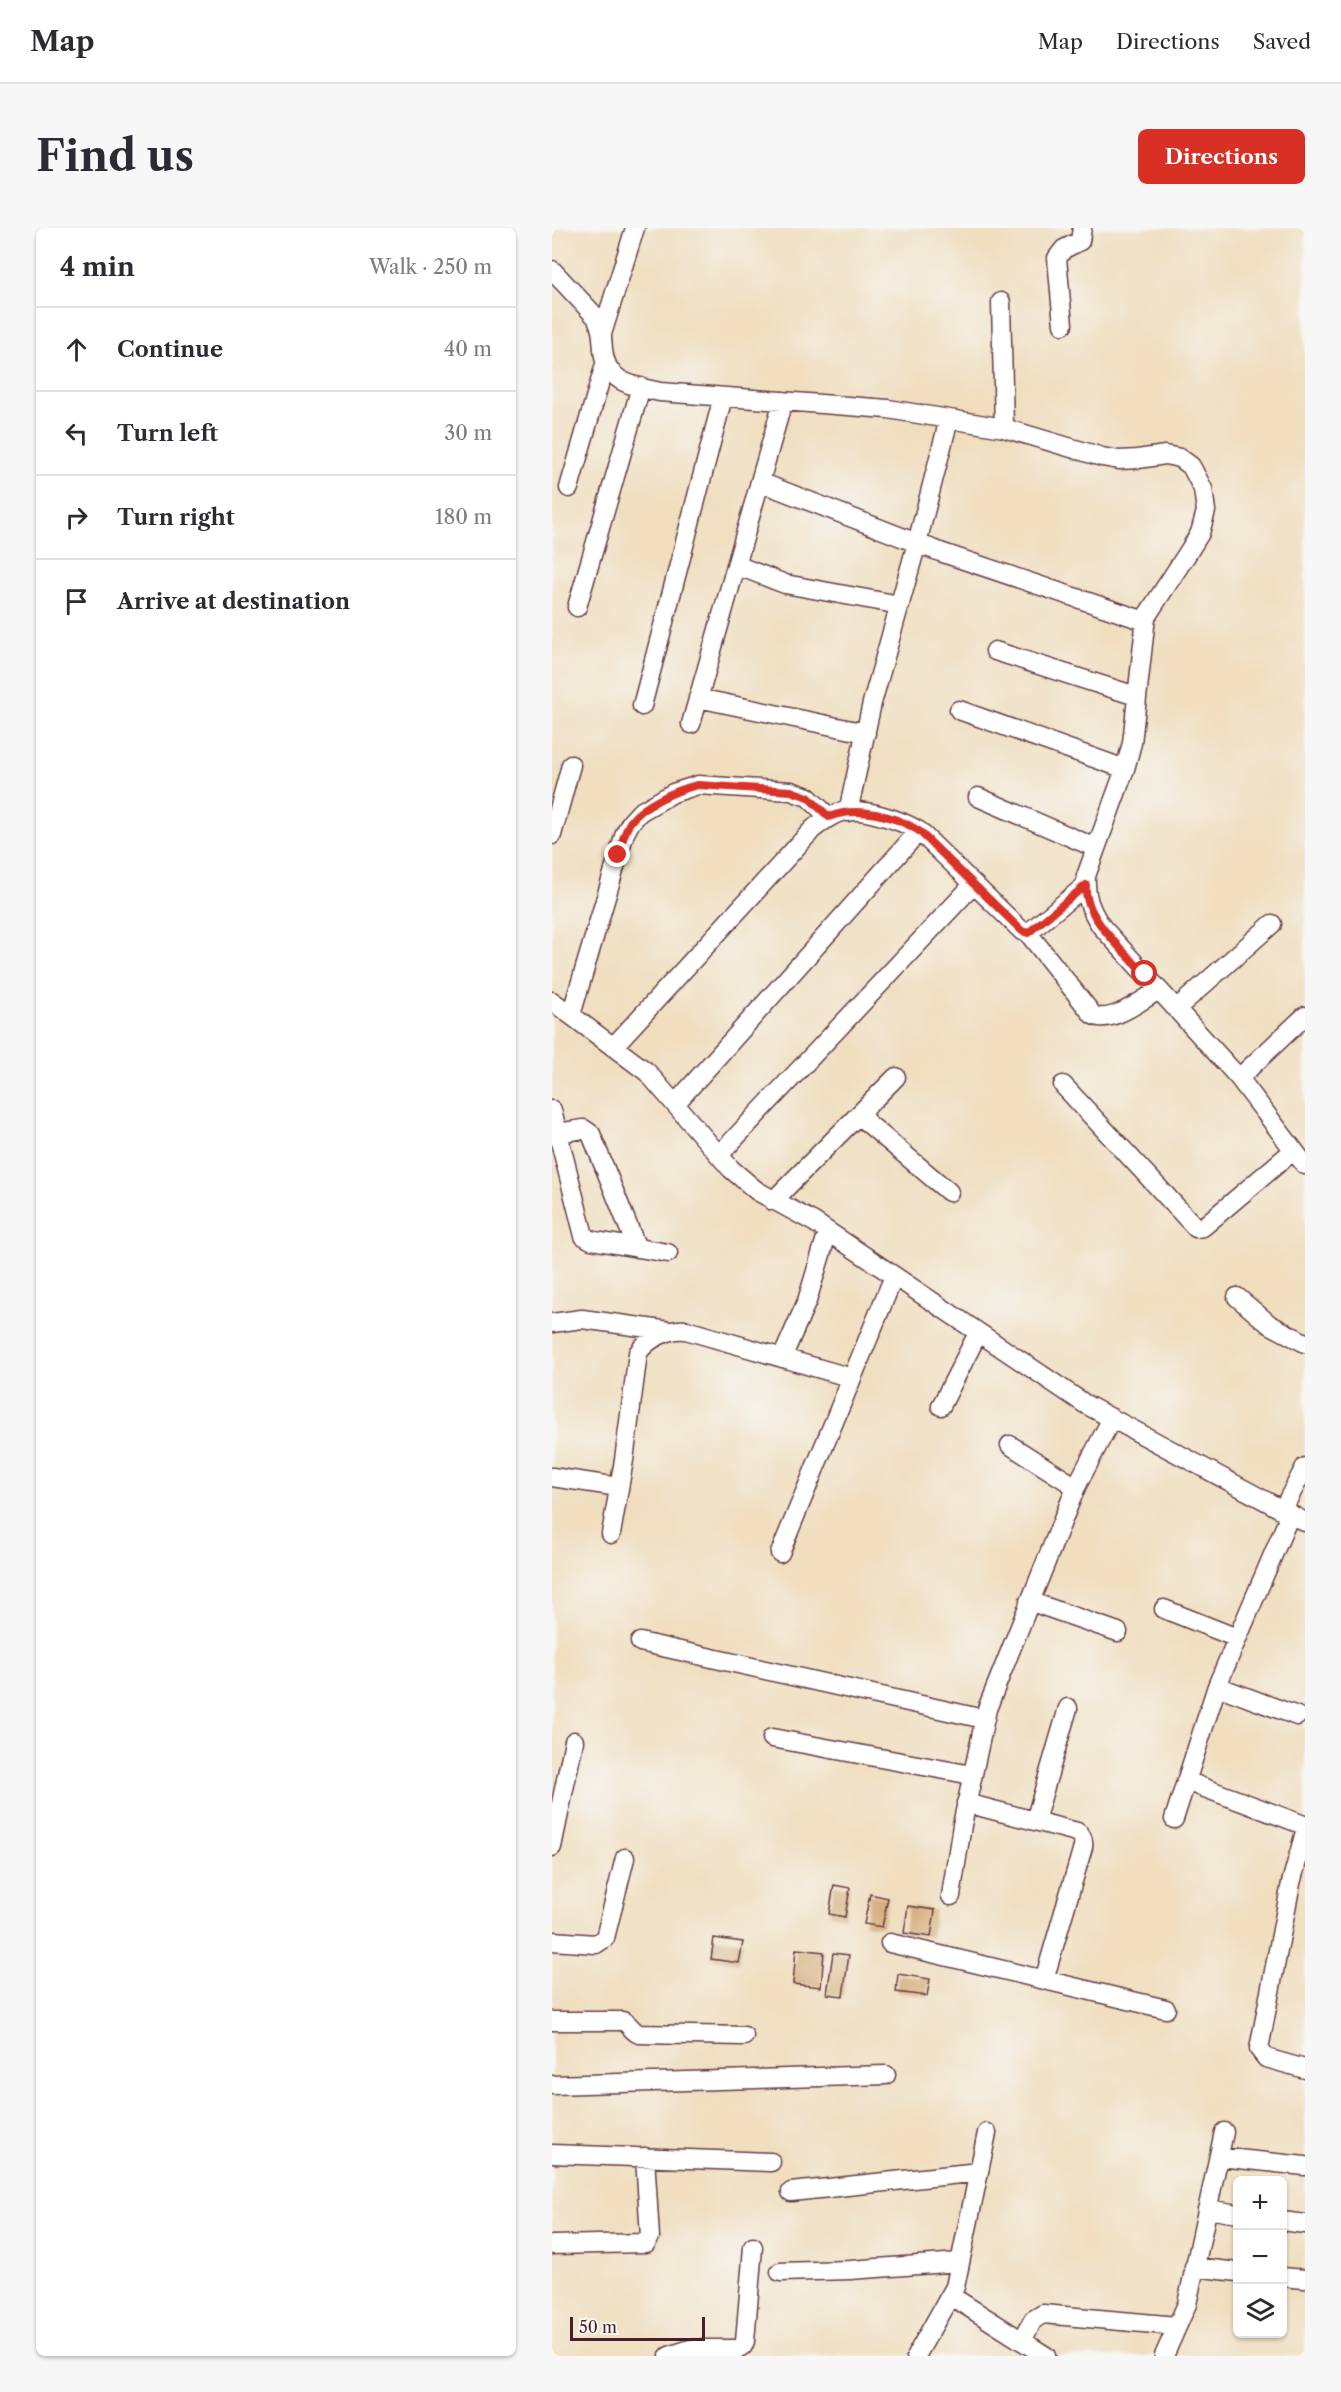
<!DOCTYPE html>
<html lang="en">
<head>
<meta charset="utf-8">
<style>
  body { margin:0; font-family:"Libre Caslon Text",serif; background:#f7f7f7; color:#2b2b33 }
  .controls { position:absolute; right:18px; bottom:18px; display:grid; overflow:hidden; border-radius:9px; box-shadow:0 2px 4px #0004 }
  .controls button { width:54px; height:54px; display:grid; place-items:center; padding:0; border:0; border-bottom:2px solid #e1e1e2; background:#fff; color:#2b2b33; font:30px sans-serif }
  .scale { position:absolute; left:18px; bottom:15px; width:135px; box-sizing:border-box; padding-left:6px; border:3px solid #4a1f2b; border-top:0; font-size:16px; line-height:21px; white-space:nowrap; color:#4a1f2b; -webkit-text-stroke:4px #f6f6f2; paint-order:stroke }
  .stop { position:absolute; width:18px; height:18px; margin:-14px; border:4px solid #d93025; border-radius:50%; background:#fff }
  .stop.end { background:#d93025; border-color:#fff; box-shadow:0 2px 6px #0008 }
  .list { margin:0; padding:0; list-style:none }
  h2 { display:flex; justify-content:space-between; align-items:center; height:78px; margin:0; padding:0 24px; font-size:26px }
  h2 small { font-size:20px; font-weight:400; color:#7c7c81 }
  .list li { display:grid; grid-template-columns:39px 1fr auto; gap:18px; align-items:center; box-sizing:border-box; height:84px; padding:0 24px; border-top:2px solid #e1e1e2 }
  .list b { display:block; font-size:22px; white-space:nowrap }
  .list em { font-size:20px; font-style:normal; color:#7c7c81 }
  .icon { flex:none; width:33px; height:33px; fill:none; stroke:currentColor; stroke-width:2; stroke-linecap:round; stroke-linejoin:round }
  .map { position:relative; flex:none; width:753px; height:2128px; overflow:hidden; border-radius:9px }
  header { display:flex; align-items:center; gap:36px; box-sizing:border-box; height:84px; padding:0 30px; background:#fff; border-bottom:2px solid #e1e1e2 }
  header strong { font-size:28px }
  nav { display:flex; gap:33px; margin-inline-start:auto; font-size:21px }
  .intro { display:flex; align-items:center; justify-content:space-between; box-sizing:border-box; height:144px; padding:0 36px }
  h1 { margin:0; font-size:42px }
  .button { padding:15px 27px; border-radius:9px; background:#d93025; color:#fff; font-size:21px; font-weight:700 }
  main { display:flex; gap:36px; padding:0 36px }
  aside { flex:1; background:#fff; border-radius:9px; box-shadow:0 2px 4px #0004 }
  .map>svg:first-child { display:block }
  .building { fill:#d6af7e }
  .lines { fill:none; stroke-linecap:round; stroke-linejoin:round }
  .minor-casing { stroke:#633c41; stroke-width:21 }
  .minor { stroke:#fff; stroke-width:18 }
  .route { stroke:#d93025; stroke-width:8 }
</style>
</head>
<body>
<header>
<strong>Map</strong>
<nav><a>Map</a><a>Directions</a><a>Saved</a></nav>
</header>
<div class="intro"><h1>Find us</h1><a class="button">Directions</a></div>
<main>
<aside>
<h2>4 min<small>Walk · 250 m</small></h2>
<ul class="list">
<li><svg class="icon" aria-label="ahead" viewBox="0 0 24 24"><path d="M12 20V5M6 11l6-6 6 6"/></svg><div><b>Continue</b></div><em>40 m</em></li>
<li><svg class="icon" aria-label="left" viewBox="0 0 24 24"><path d="M17 20v-9H6M10 6l-5 5 5 5"/></svg><div><b>Turn left</b></div><em>30 m</em></li>
<li><svg class="icon" aria-label="right" viewBox="0 0 24 24"><path d="M7 20v-9h11M14 6l5 5-5 5"/></svg><div><b>Turn right</b></div><em>180 m</em></li>
<li><svg class="icon" aria-label="arrive" viewBox="0 0 24 24"><path d="M6 21V4h12l-3 4 3 4H6"/></svg><div><b>Arrive at destination</b></div></li>
</ul>
</aside>
<div class="map">
<svg width="753" height="2128" viewBox="0 0 753 2128">
  <rect width="100%" height="100%" fill="#f6f6f2"/>
  <filter id="ink" filterUnits="userSpaceOnUse"><feTurbulence type="fractalNoise" baseFrequency=".0167" numOctaves="2"/><feDisplacementMap in="SourceGraphic" scale="12" xChannelSelector="R" yChannelSelector="G"/><feConvolveMatrix kernelMatrix="1 2 1 2 8 2 1 2 1" color-interpolation-filters="sRGB"/></filter>
  <filter id="wash" filterUnits="userSpaceOnUse"><feTurbulence type="fractalNoise" baseFrequency=".008" numOctaves="4" result="noise"/><feDisplacementMap in="SourceGraphic" scale="24" xChannelSelector="R" yChannelSelector="G"/><feGaussianBlur stdDeviation="1.35" result="paint"/><feColorMatrix in="noise" values="0 0 0 0 0 0 0 0 0 0 0 0 0 0 0 0 0 1.4 0 .05"/><feComposite in="paint" operator="in"/></filter>
  <g filter="url(#wash)">
    <rect width="100%" height="100%" fill="#f0debf"/>
    <g id="blocks">
      <path class="building" d="M 282,1657 L 298,1660 L 293,1689 L 277,1686 Z
        M 318,1666 L 336,1670 L 330,1699 L 312,1696 Z
        M 356,1678 L 383,1682 L 379,1709 L 352,1705 Z
        M 162,1710 L 191,1714 L 187,1735 L 159,1731 Z
        M 244,1721 L 272,1724 L 269,1759 L 241,1756 Z
        M 281,1725 L 297,1727 L 291,1768 L 275,1766 Z
        M 346,1746 L 378,1751 L 375,1768 L 344,1764 Z"/>
    </g>
  </g>
  <g filter="url(#ink)">
    <use href="#blocks" fill-opacity="0" stroke="#633c41" stroke-width="1.5"/>
    <g class="lines">
      <g class="minor-casing">
        <path id="minor" d="M 0,42 L 44,89 C 50,100 50,109 51,121 C 53,154 80,158 108,164 L 336,181 L 452,200 L 550,229 L 567,232 L 586,231 L 613,227 L 628,230 L 639,238 L 651,261 L 654,283 L 648,305 L 637,323 L 594,389 L 580,515 L 573,541 L 534,648 C 533,669 538,681 549,698 L 687,850 L 753,937
          M 449,74 L 452,200
          M 511,97 L 505,30 L 512,21 L 528,13 L 530,0
          M 50,106 L 83,0
          M 208,254 L 388,324 L 593,393
          M 17,260 L 53,136
          M 184,337 L 233,356 L 348,377
          M 25,379 L 89,159
          M 443,423 L 584,468
          M 146,470 L 314,505
          M 90,478 L 171,169
          M 407,482 L 573,541
          M 139,496 L 231,173
          M 426,569 L 544,620
          M 296,584 L 320,475 L 365,315 L 397,191
          M 0,607 L 19,537
          M 476,705 L 541,787 C 559,797 591,771 607,762
          M 0,773 L 95,844 L 179,941 L 205,963 L 262,994 L 533,1176 L 753,1294
          M 624,781 L 720,696
          M 19,787 L 73,605 L 79,594 L 88,584 L 121,565 L 146,557 L 239,563 L 256,569 L 277,589
          M 61,819 L 261,601 C 270,594 278,587 289,584 C 310,579 349,592 367,603 L 470,703 L 476,705 L 534,657
          M 687,850 L 753,788
          M 511,857 L 644,1000 L 651,999 L 742,922
          M 124,875 L 367,603
          M 0,882 L 32,1008 L 39,1012 L 116,1025
          M 306,887 L 397,964
          M 5,905 L 32,901 L 39,906 L 85,1020
          M 167,927 L 421,657
          M 221,973 L 344,849
          M 685,1069 L 717,1096 L 753,1115
          M 0,1095 L 30,1091 L 118,1103
          M 230,1130 L 255,1073 L 276,1003
          M 389,1178 L 426,1105
          M 458,1217 L 524,1259
          M 0,1249 L 67,1259
          M 730,1283 L 753,1239
          M 59,1306 L 72,1232 L 86,1125 C 95,1111 117,1100 134,1102 L 300,1150
          M 228,1325 L 342,1048
          M 477,1373 L 566,1404
          M 612,1381 L 685,1410
          M 88,1414 L 432,1491
          M 665,1458 L 745,1488
          M 220,1510 L 420,1547
          M 634,1553 L 752,1597 L 753,1604 L 739,1655 L 707,1821 L 714,1830 L 753,1841
          M 414,1575 L 525,1604 C 531,1608 532,1612 531,1619 L 492,1752
          M 622,1591 L 665,1458 L 738,1287
          M 483,1593 L 516,1480
          M 0,1619 L 22,1513
          M 399,1668 L 410,1597 L 435,1481 L 524,1259 L 560,1190
          M 0,1713 L 44,1716 L 53,1710 L 73,1630
          M 338,1715 L 614,1781
          M 0,1793 L 70,1793 C 78,1795 79,1803 87,1806 L 192,1808
          M 0,1857 L 334,1847
          M 0,1926 L 219,1934
          M 667,1929 L 753,1938
          M 239,1964 L 427,1944
          M 655,1981 L 686,1986
          M 730,1993 L 753,1996
          M 0,2017 L 94,2015 L 98,2009 L 93,1929
          M 642,2039 L 686,2044
          M 228,2044 L 298,2042 L 408,2034
          M 730,2049 L 753,2051
          M 399,2068 L 494,2128
          M 470,2113 L 481,2092 L 491,2086 L 625,2098
          M 117,2128 L 138,2121 L 186,2121 L 191,2118 L 193,2113 L 201,2019
          M 364,2128 L 403,2059 L 435,1905
          M 612,2128 L 635,2076 L 672,1904"/>
      </g>
      <use href="#minor" class="minor"/>
    </g>
  </g>
  <g class="lines" filter="url(#ink)">
    <path class="route" d="M 66,627 C 69,617 72,606 77,596 C 88,578 126,561 146,557 L 239,563 L 256,569 L 277,589 C 305,578 342,587 367,603 L 470,703 L 476,705 L 534,657 C 531,689 573,724 593,746"/>
  </g>
</svg>
<div class="controls">
<button>+</button>
<button>−</button>
<button><svg class="icon" aria-label="layers" viewBox="0 0 24 24"><path d="M12 4l9 5-9 5-9-5zM3 14l9 5 9-5"/></svg></button>
</div>
<div class="scale">50 m</div>
<div class="stop" style="left:593px;top:746px"></div>
<div class="stop end" style="left:66px;top:627px"></div>
</div>
</main>
</body>
</html>
